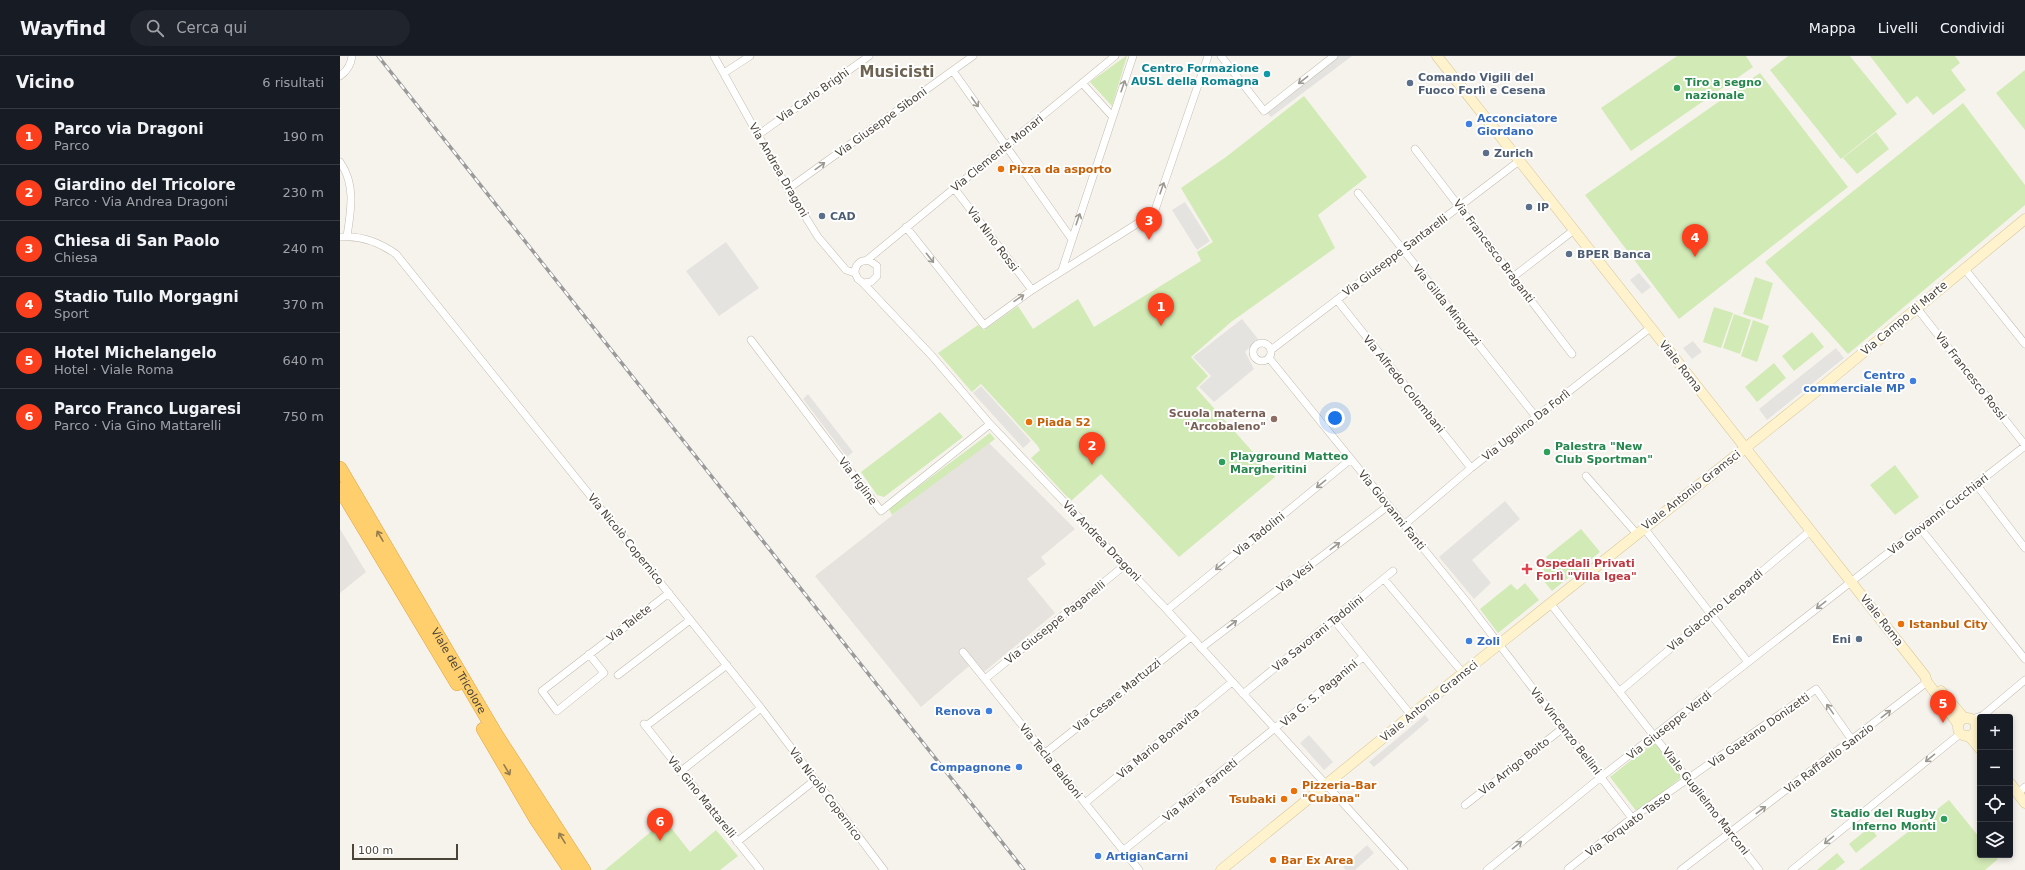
<!DOCTYPE html>
<html lang="it">
<head>
<meta charset="utf-8">
<style>
  body { margin:0; font-family:"DejaVu Sans",sans-serif; background:#20242c; color:#f1f3f6 }
  .controls { position:absolute; right:12px; bottom:12px; display:grid; overflow:hidden; border-radius:4px; box-shadow:0 2px 6px #0003 }
  .controls button { width:36px; height:36px; display:grid; place-items:center; padding:0; border:0; border-bottom:1px solid #363941; background:#171b24; color:#f1f3f6; font:20px sans-serif }
  .scale { position:absolute; left:12px; bottom:10px; width:106px; box-sizing:border-box; padding-left:4px; border:2px solid #4b4439; border-top:0; font-size:11px; line-height:14px; white-space:nowrap; color:#4b4439; -webkit-text-stroke:3px #fff; paint-order:stroke }
  .you { position:absolute; left:995px; top:362px; width:14px; height:14px; margin:-10px; border:3px solid #fff; border-radius:50%; background:#1a73e8; box-shadow:0 0 0 6px #1a73e833 }
  .badge { display:grid; place-items:center; width:26px; height:26px; border-radius:50%; background:#fc3f1d; color:#fff; font-size:13px; font-weight:700 }
  .pin { position:absolute; translate:-50% -33px; filter:drop-shadow(0 1px 2px #0008) }
  .pin::after { content:''; position:absolute; top:21px; width:14px; height:12px; background:inherit; clip-path:polygon(0 0,100% 0,50% 100%) }
  .list { margin:0; padding:0; list-style:none }
  h2 { display:flex; justify-content:space-between; align-items:center; height:52px; margin:0; padding:0 16px; font-size:17px }
  h2 small { font-size:13px; font-weight:400; color:#9ea1a6 }
  .list li { display:grid; grid-template-columns:26px 1fr auto; gap:12px; align-items:center; box-sizing:border-box; height:56px; padding:0 16px; border-top:1px solid #363941 }
  .list b { display:block; font-size:15px; white-space:nowrap }
  .list p { margin:0; font-size:13px; white-space:nowrap; color:#9ea1a6 }
  .list em { font-size:13px; font-style:normal; color:#9ea1a6 }
  .icon { flex:none; width:22px; height:22px; fill:none; stroke:currentColor; stroke-width:2; stroke-linecap:round; stroke-linejoin:round }
  .map { position:relative; flex:none; width:1685px; height:814px; overflow:hidden }
  header { display:flex; align-items:center; gap:24px; box-sizing:border-box; height:56px; padding:0 20px; background:#171b24; border-bottom:1px solid #363941 }
  header strong { font-size:19px }
  nav { display:flex; gap:22px; margin-inline-start:auto; font-size:14px }
  .search { width:280px; height:36px; background:#20242c; display:flex; align-items:center; gap:10px; box-sizing:border-box; padding:0 14px; border-radius:22px; color:#9ea1a6; font-size:15px }
  main { display:flex }
  aside { flex:1; background:#171b24 }
  .map>svg:first-child { display:block }
  .industrial { fill:#e6e2dd }
  .green { fill:#d2eab5 }
  .parking { fill:#e5e3e0 }
  .lines { fill:none; stroke-linecap:round; stroke-linejoin:round }
  .street-casing { stroke:#c2bbae; stroke-width:8 }
  .secondary-casing { stroke:#d6c79b; stroke-width:11 }
  .highway-casing { stroke:#e0a43c; stroke-width:14 }
  .street { stroke:#fff; stroke-width:7 }
  .secondary { stroke:#fff3cd; stroke-width:10 }
  .highway { stroke:#ffcf6e; stroke-width:13 }
  .rail-casing { stroke:#9a9a9a; stroke-width:3.5 }
  .rail { stroke:#fff; stroke-width:2; stroke-dasharray:6; stroke-linecap:butt }
  .oneway { stroke:#9c9892 }
  .oneway2 { stroke:#937c4e }
  .culture-dot { fill:#0f9aa8; stroke:#fff; stroke-width:1.5 }
  .service-dot { fill:#5c6f8a; stroke:#fff; stroke-width:1.5 }
  .leisure-dot { fill:#2e9e5b; stroke:#fff; stroke-width:1.5 }
  .shop-dot { fill:#3f7fe0; stroke:#fff; stroke-width:1.5 }
  .food-dot { fill:#e8710a; stroke:#fff; stroke-width:1.5 }
  .education-dot { fill:#8d6e63; stroke:#fff; stroke-width:1.5 }
  .health-dot { fill:#e0444e; stroke:#fff; stroke-width:1.5 }
  .labels { text-anchor:middle; stroke-width:4; stroke-linejoin:round; paint-order:stroke }
  .culture-label { font-size:11px; font-weight:bold; fill:#0d838f; stroke:#fff; text-anchor:end }
  .service-label { font-size:11px; font-weight:bold; fill:#4e5e75; stroke:#fff; text-anchor:start }
  .leisure-label { font-size:11px; font-weight:bold; fill:#27864d; stroke:#fff; text-anchor:start }
  .street-label { font-size:11px; fill:#4b4439; stroke:#fff }
  .shop-label { font-size:11px; font-weight:bold; fill:#366cbe; stroke:#fff; text-anchor:start }
  .food-label { font-size:11px; font-weight:bold; fill:#c56008; stroke:#fff; text-anchor:start }
  .education-label { font-size:11px; font-weight:bold; fill:#785e54; stroke:#fff; text-anchor:end }
  .health-label { font-size:11px; font-weight:bold; fill:#be3a42; stroke:#fff; text-anchor:start }
  .district-label { font-size:15px; font-weight:bold; fill:#6e6250; stroke:#fff }
</style>
</head>
<body>
<header>
<strong>Wayfind</strong>
<div class="search"><svg class="icon" aria-label="search" viewBox="0 0 24 24"><circle cx="10" cy="10" r="6"/><path d="M15 15l6 6"/></svg>Cerca qui</div>
<nav><a>Mappa</a><a>Livelli</a><a>Condividi</a></nav>
</header>
<main>
<aside>
<h2>Vicino<small>6 risultati</small></h2>
<ul class="list">
<li><span class="badge">1</span><div><b>Parco via Dragoni</b><p>Parco</p></div><em>190 m</em></li>
<li><span class="badge">2</span><div><b>Giardino del Tricolore</b><p>Parco · Via Andrea Dragoni</p></div><em>230 m</em></li>
<li><span class="badge">3</span><div><b>Chiesa di San Paolo</b><p>Chiesa</p></div><em>240 m</em></li>
<li><span class="badge">4</span><div><b>Stadio Tullo Morgagni</b><p>Sport</p></div><em>370 m</em></li>
<li><span class="badge">5</span><div><b>Hotel Michelangelo</b><p>Hotel · Viale Roma</p></div><em>640 m</em></li>
<li><span class="badge">6</span><div><b>Parco Franco Lugaresi</b><p>Parco · Via Gino Mattarelli</p></div><em>750 m</em></li>
</ul>
</aside>
<div class="map">
<svg width="1685" height="814" viewBox="0 0 1685 814">
  <rect width="100%" height="100%" fill="#f6f3ec"/>
  <path class="industrial" d="M 647,385 L 735,473 L 701,501 L 706,508 L 687,523 L 715,557 L 644,616 L 635,605 L 581,651 L 475,520 Z
    M 0,473 L 26,516 L 0,537 Z"/>
  <path class="green" d="M 786,0 L 787,0 L 772,50 L 750,26 Z
    M 1337,0 L 1406,0 L 1413,11 L 1291,95 L 1261,52 Z
    M 1448,0 L 1510,0 L 1557,58 L 1501,103 L 1430,14 Z
    M 1530,0 L 1615,0 L 1620,7 L 1611,14 L 1626,34 L 1593,59 L 1577,40 L 1567,48 Z
    M 1685,14 L 1685,74 L 1656,37 Z
    M 1420,17 L 1508,131 L 1339,263 L 1245,139 Z
    M 964,40 L 1027,121 L 978,159 L 995,192 L 891,266 L 851,301 L 868,320 L 856,332 L 935,421 L 839,501 L 761,418 L 731,445 L 691,402 L 700,394 L 697,389 L 641,328 L 632,336 L 598,297 L 638,269 L 644,274 L 678,250 L 693,273 L 738,243 L 754,271 L 861,205 L 857,196 L 873,186 L 841,132 L 886,101 Z
    M 1623,47 L 1685,129 L 1685,149 L 1508,298 L 1425,206 Z
    M 1536,76 L 1549,93 L 1517,118 L 1503,102 Z
    M 1415,221 L 1433,227 L 1422,264 L 1403,258 Z
    M 1374,251 L 1393,257 L 1381,292 L 1363,286 Z
    M 1394,258 L 1411,264 L 1400,298 L 1383,292 Z
    M 1413,264 L 1429,270 L 1417,306 L 1401,300 Z
    M 1472,276 L 1484,291 L 1454,315 L 1442,300 Z
    M 1434,307 L 1446,322 L 1417,346 L 1405,331 Z
    M 600,356 L 623,381 L 544,441 L 537,439 L 521,416 Z
    M 650,377 L 655,383 L 552,459 L 549,453 L 551,451 Z
    M 1555,409 L 1579,441 L 1555,459 L 1530,429 Z
    M 1241,473 L 1260,496 L 1212,535 L 1198,518 L 1211,507 L 1206,501 Z
    M 1185,527 L 1199,544 L 1158,577 L 1140,553 L 1171,528 L 1177,534 Z
    M 1314,686 L 1342,721 L 1297,756 L 1270,721 Z
    M 1609,744 L 1640,782 L 1640,799 L 1654,799 L 1658,803 L 1645,814 L 1519,814 Z
    M 325,764 L 350,796 L 376,774 L 398,800 L 380,814 L 265,814 Z
    M 1530,771 L 1537,780 L 1516,797 L 1509,788 Z
    M 1497,797 L 1505,806 L 1495,814 L 1477,814 Z"/>
  <path class="parking" d="M 996,0 L 1012,0 L 931,61 L 926,56 Z
    M 845,146 L 870,185 L 857,194 L 832,154 Z
    M 386,186 L 419,232 L 379,260 L 346,215 Z
    M 1299,217 L 1311,231 L 1302,238 L 1290,224 Z
    M 902,263 L 918,283 L 905,296 L 914,313 L 874,346 L 859,331 L 871,320 L 853,301 Z
    M 1353,285 L 1362,296 L 1352,303 L 1343,292 Z
    M 1496,292 L 1504,302 L 1427,364 L 1419,353 Z
    M 641,330 L 691,385 L 683,392 L 633,337 Z
    M 468,338 L 513,396 L 507,401 L 463,343 Z
    M 1165,445 L 1180,463 L 1132,504 L 1151,527 L 1134,543 L 1099,501 Z
    M 1085,659 L 1089,664 L 1034,711 L 1029,706 Z
    M 969,679 L 993,706 L 984,714 L 960,687 Z
    M 1027,789 L 1034,797 L 1015,814 L 1006,814 L 1003,811 Z"/>
  <g class="lines">
    <g class="street-casing">
      <path id="street" d="M 374,0 L 448,133 L 478,181 L 506,214 L 515,217
        M 881,0 L 924,55 L 994,0
        M 613,15 L 731,182
        M 384,17 L 410,0
        M 0,20 C 7,15 11,9 12,0
        M 742,27 L 772,60
        M 418,79 L 529,0
        M 1075,93 L 1232,298
        M 0,106 C 16,129 11,154 7,180
        M 614,132 L 692,234
        M 448,133 L 633,0
        M 1018,137 L 1196,361
        M 566,171 L 644,269 L 692,234 L 814,157 L 868,0
        M 0,181 C 21,179 39,186 56,198 L 421,652 L 544,814
        M 527,204 L 775,0
        M 1624,212 L 1685,288
        M 722,214 L 793,0
        M 1173,221 L 1234,174
        M 523,227 L 531,226 L 537,220 L 537,210 L 530,205 C 521,203 515,208 515,217 L 518,223 L 523,227 L 592,300 L 650,368 L 827,554 L 1064,814
        M 997,244 L 1131,412
        M 1576,251 L 1685,389
        M 411,284 L 541,455 L 650,368
        M913 296a9 9 0 1 1 18 0a9 9 0 1 1-18 0Z
        M 931,294 L 1179,105
        M 929,302 L 1126,545 L 1292,762
        M 1246,420 L 1297,478
        M 1636,428 L 1685,492
        M 1064,469 L 1131,412 L 1310,272
        M 1304,472 L 1408,606
        M 1580,472 L 1685,603
        M 1044,523 L 1123,617
        M 1210,547 L 1419,814
        M 827,554 L 1011,403
        M 994,564 L 1071,659
        M 861,592 L 1048,450
        M 623,596 L 799,814
        M 249,598 L 264,617 L 217,655 L 202,635 L 329,537
        M 278,619 L 350,564
        M 645,623 L 785,509
        M 1280,635 L 1471,474
        M 903,638 L 1053,515
        M 1641,661 L 1685,624
        M 1632,663 L 1641,660
        M 304,668 L 420,814
        M 306,670 L 387,609
        M 704,698 L 851,581
        M 340,716 L 421,652
        M 1678,737 L 1685,731
        M 745,747 L 892,626
        M 1125,749 L 1223,672
        M 397,786 L 475,724
        M 784,794 L 1023,601
        M 1147,814 L 1261,721 L 1685,390
        M 1229,814 L 1228,813 L 1292,762 L 1476,633 L 1512,684
        M 1341,814 L 1587,626
        M 1452,814 L 1620,678"/>
    </g>
    <g class="secondary-casing">
      <path id="secondary" d="M 1097,0 L 1585,620 L 1587,626 L 1618,668
        M 1601,635 L 1624,662
        M1618 671a9 9 0 1 1 18 0a9 9 0 1 1-18 0Z
        M 1629,680 L 1640,693
        M 1670,727 L 1685,747
        M 881,814 L 1123,617 L 1473,338 L 1685,163"/>
    </g>
    <g class="highway-casing">
      <g id="highway">
        <path id="s1" d="M 0,412 L 156,678 L 244,814"/>
        <path d="M 0,433 L 117,628"/>
        <path d="M 143,673 L 195,762 L 230,814"/>
      </g>
    </g>
    <use href="#street" class="street"/>
    <use href="#secondary" class="secondary"/>
    <use href="#highway" class="highway"/>
    <g class="rail-casing">
      <path id="rail" d="M 38,0 L 684,814"/>
    </g>
    <use href="#rail" class="rail"/>
  </g>
  <defs><path id="oneway-shaft" d="M-6 0H5M1.5-3L5.5 0L1.5 3" fill="none" stroke-width="1.6" stroke-linecap="round" stroke-linejoin="round"/></defs>
  <g class="oneway">
    <use href="#oneway-shaft" transform="translate(963 24) rotate(142)"/>
    <use href="#oneway-shaft" transform="translate(783 30) rotate(-71)"/>
    <use href="#oneway-shaft" transform="translate(635 46) rotate(55)"/>
    <use href="#oneway-shaft" transform="translate(480 110) rotate(-36)"/>
    <use href="#oneway-shaft" transform="translate(822 132) rotate(-71)"/>
    <use href="#oneway-shaft" transform="translate(738 163) rotate(-71)"/>
    <use href="#oneway-shaft" transform="translate(590 202) rotate(52)"/>
    <use href="#oneway-shaft" transform="translate(679 242) rotate(-34)"/>
    <use href="#oneway-shaft" transform="translate(981 428) rotate(141)"/>
    <use href="#oneway-shaft" transform="translate(995 490) rotate(-37)"/>
    <use href="#oneway-shaft" transform="translate(880 510) rotate(141)"/>
    <use href="#oneway-shaft" transform="translate(1481 549) rotate(142)"/>
    <use href="#oneway-shaft" transform="translate(892 568) rotate(-37)"/>
    <use href="#oneway-shaft" transform="translate(1490 653) rotate(-125)"/>
    <use href="#oneway-shaft" transform="translate(1546 658) rotate(-38)"/>
    <use href="#oneway-shaft" transform="translate(1590 702) rotate(141)"/>
    <use href="#oneway-shaft" transform="translate(1421 754) rotate(-37)"/>
    <use href="#oneway-shaft" transform="translate(1489 784) rotate(141)"/>
    <use href="#oneway-shaft" transform="translate(1177 789) rotate(-39)"/>
  </g>
  <g class="oneway2">
    <use href="#oneway-shaft" transform="translate(40 480) rotate(-120)"/>
    <use href="#oneway-shaft" transform="translate(167 714) rotate(60)"/>
    <use href="#oneway-shaft" transform="translate(222 782) rotate(-122)"/>
  </g>
  <circle class="culture-dot" cx="927" cy="18" r="4"/>
  <g class="service-dot">
    <circle cx="1070" cy="27" r="4"/>
    <circle cx="1146" cy="97" r="4"/>
    <circle cx="1189" cy="151" r="4"/>
    <circle cx="482" cy="160" r="4"/>
    <circle cx="1229" cy="198" r="4"/>
    <circle cx="1519" cy="583" r="4"/>
  </g>
  <g class="leisure-dot">
    <circle cx="1337" cy="32" r="4"/>
    <circle cx="1207" cy="396" r="4"/>
    <circle cx="882" cy="406" r="4"/>
    <circle cx="1604" cy="763" r="4"/>
  </g>
  <g class="shop-dot">
    <circle cx="1129" cy="68" r="4"/>
    <circle cx="1573" cy="325" r="4"/>
    <circle cx="1129" cy="585" r="4"/>
    <circle cx="649" cy="655" r="4"/>
    <circle cx="679" cy="711" r="4"/>
    <circle cx="758" cy="800" r="4"/>
  </g>
  <g class="food-dot">
    <circle cx="661" cy="113" r="4"/>
    <circle cx="689" cy="366" r="4"/>
    <circle cx="1561" cy="568" r="4"/>
    <circle cx="954" cy="735" r="4"/>
    <circle cx="944" cy="743" r="4"/>
    <circle cx="933" cy="804" r="4"/>
  </g>
  <circle class="education-dot" cx="934" cy="363" r="4"/>
  <path class="health-dot" d="M1185 507h4v4h4v4h-4v4h-4v-4h-4v-4h4z"/>
  <g class="labels">
    <g class="culture-label">
      <text x="919" y="16">Centro Formazione<tspan x="919" dy="13">AUSL della Romagna</tspan></text>
    </g>
    <g class="service-label">
      <text x="1078" y="25">Comando Vigili del<tspan x="1078" dy="13">Fuoco Forlì e Cesena</tspan></text>
      <text x="1154" y="101">Zurich</text>
      <text x="1197" y="155">IP</text>
      <text x="490" y="164">CAD</text>
      <text x="1237" y="202">BPER Banca</text>
      <text x="1511" y="587" text-anchor="end">Eni</text>
    </g>
    <g class="leisure-label">
      <text x="1345" y="30">Tiro a segno<tspan x="1345" dy="13">nazionale</tspan></text>
      <text x="1215" y="394">Palestra "New<tspan x="1215" dy="13">Club Sportman"</tspan></text>
      <text x="890" y="404">Playground Matteo<tspan x="890" dy="13">Margheritini</tspan></text>
      <text x="1596" y="761" text-anchor="end">Stadio del Rugby<tspan x="1596" dy="13">Inferno Monti</tspan></text>
    </g>
    <g class="street-label">
      <text transform="translate(473 39) rotate(-35)" y="4">Via Carlo Brighi</text>
      <text transform="translate(541 66) rotate(-36)" y="4">Via Giuseppe Siboni</text>
      <text transform="translate(657 97) rotate(-39)" y="4">Via Clemente Monari</text>
      <text transform="translate(439 114) rotate(60)" y="4">Via Andrea Dragoni</text>
      <text transform="translate(653 183) rotate(53)" y="4">Via Nino Rossi</text>
      <text transform="translate(1154 195) rotate(53)" y="4">Via Francesco Braganti</text>
      <text transform="translate(1055 199) rotate(-37)" y="4">Via Giuseppe Santarelli</text>
      <text transform="translate(1107 249) rotate(51)" y="4">Via Gilda Minguzzi</text>
      <text transform="translate(1564 262) rotate(-40)" y="4">Via Campo di Marte</text>
      <text transform="translate(1341 310) rotate(52)" y="4">Viale Roma</text>
      <text transform="translate(1631 320) rotate(52)" y="4">Via Francesco Rossi</text>
      <text transform="translate(1064 328) rotate(51)" y="4">Via Alfredo Colombani</text>
      <text transform="translate(1186 369) rotate(-38)" y="4">Via Ugolino Da Forlì</text>
      <text transform="translate(518 425) rotate(53)" y="4">Via Figline</text>
      <text transform="translate(1351 434) rotate(-38)" y="4">Viale Antonio Gramsci</text>
      <text transform="translate(1052 454) rotate(51)" y="4">Via Giovanni Fanti</text>
      <text transform="translate(1598 458) rotate(-38)" y="4">Via Giovanni Cucchiari</text>
      <text transform="translate(919 478) rotate(-39)" y="4">Via Tadolini</text>
      <text transform="translate(286 483) rotate(51)" y="4">Via Nicolò Copernico</text>
      <text transform="translate(762 485) rotate(46)" y="4">Via Andrea Dragoni</text>
      <text transform="translate(955 521) rotate(-37)" y="4">Via Vesi</text>
      <text transform="translate(1375 554) rotate(-40)" y="4">Via Giacomo Leopardi</text>
      <text transform="translate(1542 564) rotate(52)" y="4">Viale Roma</text>
      <text transform="translate(715 566) rotate(-39)" y="4">Via Giuseppe Paganelli</text>
      <text transform="translate(289 567) rotate(-38)" y="4">Via Talete</text>
      <text transform="translate(978 577) rotate(-39)" y="4">Via Savorani Tadolini</text>
      <text dy="4" stroke="none"><textPath href="#s1" startOffset="235">Viale del Tricolore</textPath></text>
      <text transform="translate(979 637) rotate(-40)" y="4">Via G. S. Paganini</text>
      <text transform="translate(777 639) rotate(-39)" y="4">Via Cesare Martuzzi</text>
      <text transform="translate(1089 645) rotate(-39)" y="4">Viale Antonio Gramsci</text>
      <text transform="translate(1329 669) rotate(-38)" y="4">Via Giuseppe Verdi</text>
      <text transform="translate(1419 674) rotate(-35)" y="4">Via Gaetano Donizetti</text>
      <text transform="translate(1226 675) rotate(52)" y="4">Via Vincenzo Bellini</text>
      <text transform="translate(818 687) rotate(-40)" y="4">Via Mario Bonavita</text>
      <text transform="translate(1489 702) rotate(-37)" y="4">Via Raffaello Sanzio</text>
      <text transform="translate(711 705) rotate(51)" y="4">Via Tecla Baldoni</text>
      <text transform="translate(1174 710) rotate(-38)" y="4">Via Arrigo Boito</text>
      <text transform="translate(860 734) rotate(-39)" y="4">Via Maria Farneti</text>
      <text transform="translate(486 738) rotate(53)" y="4">Via Nicolò Copernico</text>
      <text transform="translate(362 741) rotate(51)" y="4">Via Gino Mattarelli</text>
      <text transform="translate(1366 745) rotate(52)" y="4">Viale Guglielmo Marconi</text>
      <text transform="translate(1288 768) rotate(-36)" y="4">Via Torquato Tasso</text>
    </g>
    <g class="shop-label">
      <text x="1137" y="66">Acconciatore<tspan x="1137" dy="13">Giordano</tspan></text>
      <text x="1565" y="323" text-anchor="end">Centro<tspan x="1565" dy="13">commerciale MP</tspan></text>
      <text x="1137" y="589">Zoli</text>
      <text x="641" y="659" text-anchor="end">Renova</text>
      <text x="671" y="715" text-anchor="end">Compagnone</text>
      <text x="766" y="804">ArtigianCarni</text>
    </g>
    <g class="food-label">
      <text x="669" y="117">Pizza da asporto</text>
      <text x="697" y="370">Piada 52</text>
      <text x="1569" y="572">Istanbul City</text>
      <text x="962" y="733">Pizzeria-Bar<tspan x="962" dy="13">"Cubana"</tspan></text>
      <text x="936" y="747" text-anchor="end">Tsubaki</text>
      <text x="941" y="808">Bar Ex Area</text>
    </g>
    <g class="education-label">
      <text x="926" y="361">Scuola materna<tspan x="926" dy="13">"Arcobaleno"</tspan></text>
    </g>
    <g class="health-label">
      <text x="1196" y="511">Ospedali Privati<tspan x="1196" dy="13">Forlì "Villa Igea"</tspan></text>
    </g>
    <g class="district-label">
      <text x="557" y="21">Musicisti</text>
    </g>
  </g>
</svg>
<div class="controls">
<button>+</button>
<button>−</button>
<button><svg class="icon" aria-label="locate" viewBox="0 0 24 24"><circle cx="12" cy="12" r="6"/><path d="M12 2v4M12 18v4M2 12h4M18 12h4"/></svg></button>
<button><svg class="icon" aria-label="layers" viewBox="0 0 24 24"><path d="M12 4l9 5-9 5-9-5zM3 14l9 5 9-5"/></svg></button>
</div>
<div class="scale">100 m</div>
<div class="you"></div>
<div class="pin badge" style="left:821px;top:270px">1</div>
<div class="pin badge" style="left:752px;top:409px">2</div>
<div class="pin badge" style="left:809px;top:184px">3</div>
<div class="pin badge" style="left:1355px;top:201px">4</div>
<div class="pin badge" style="left:1603px;top:667px">5</div>
<div class="pin badge" style="left:320px;top:785px">6</div>
</div>
</main>
</body>
</html>
